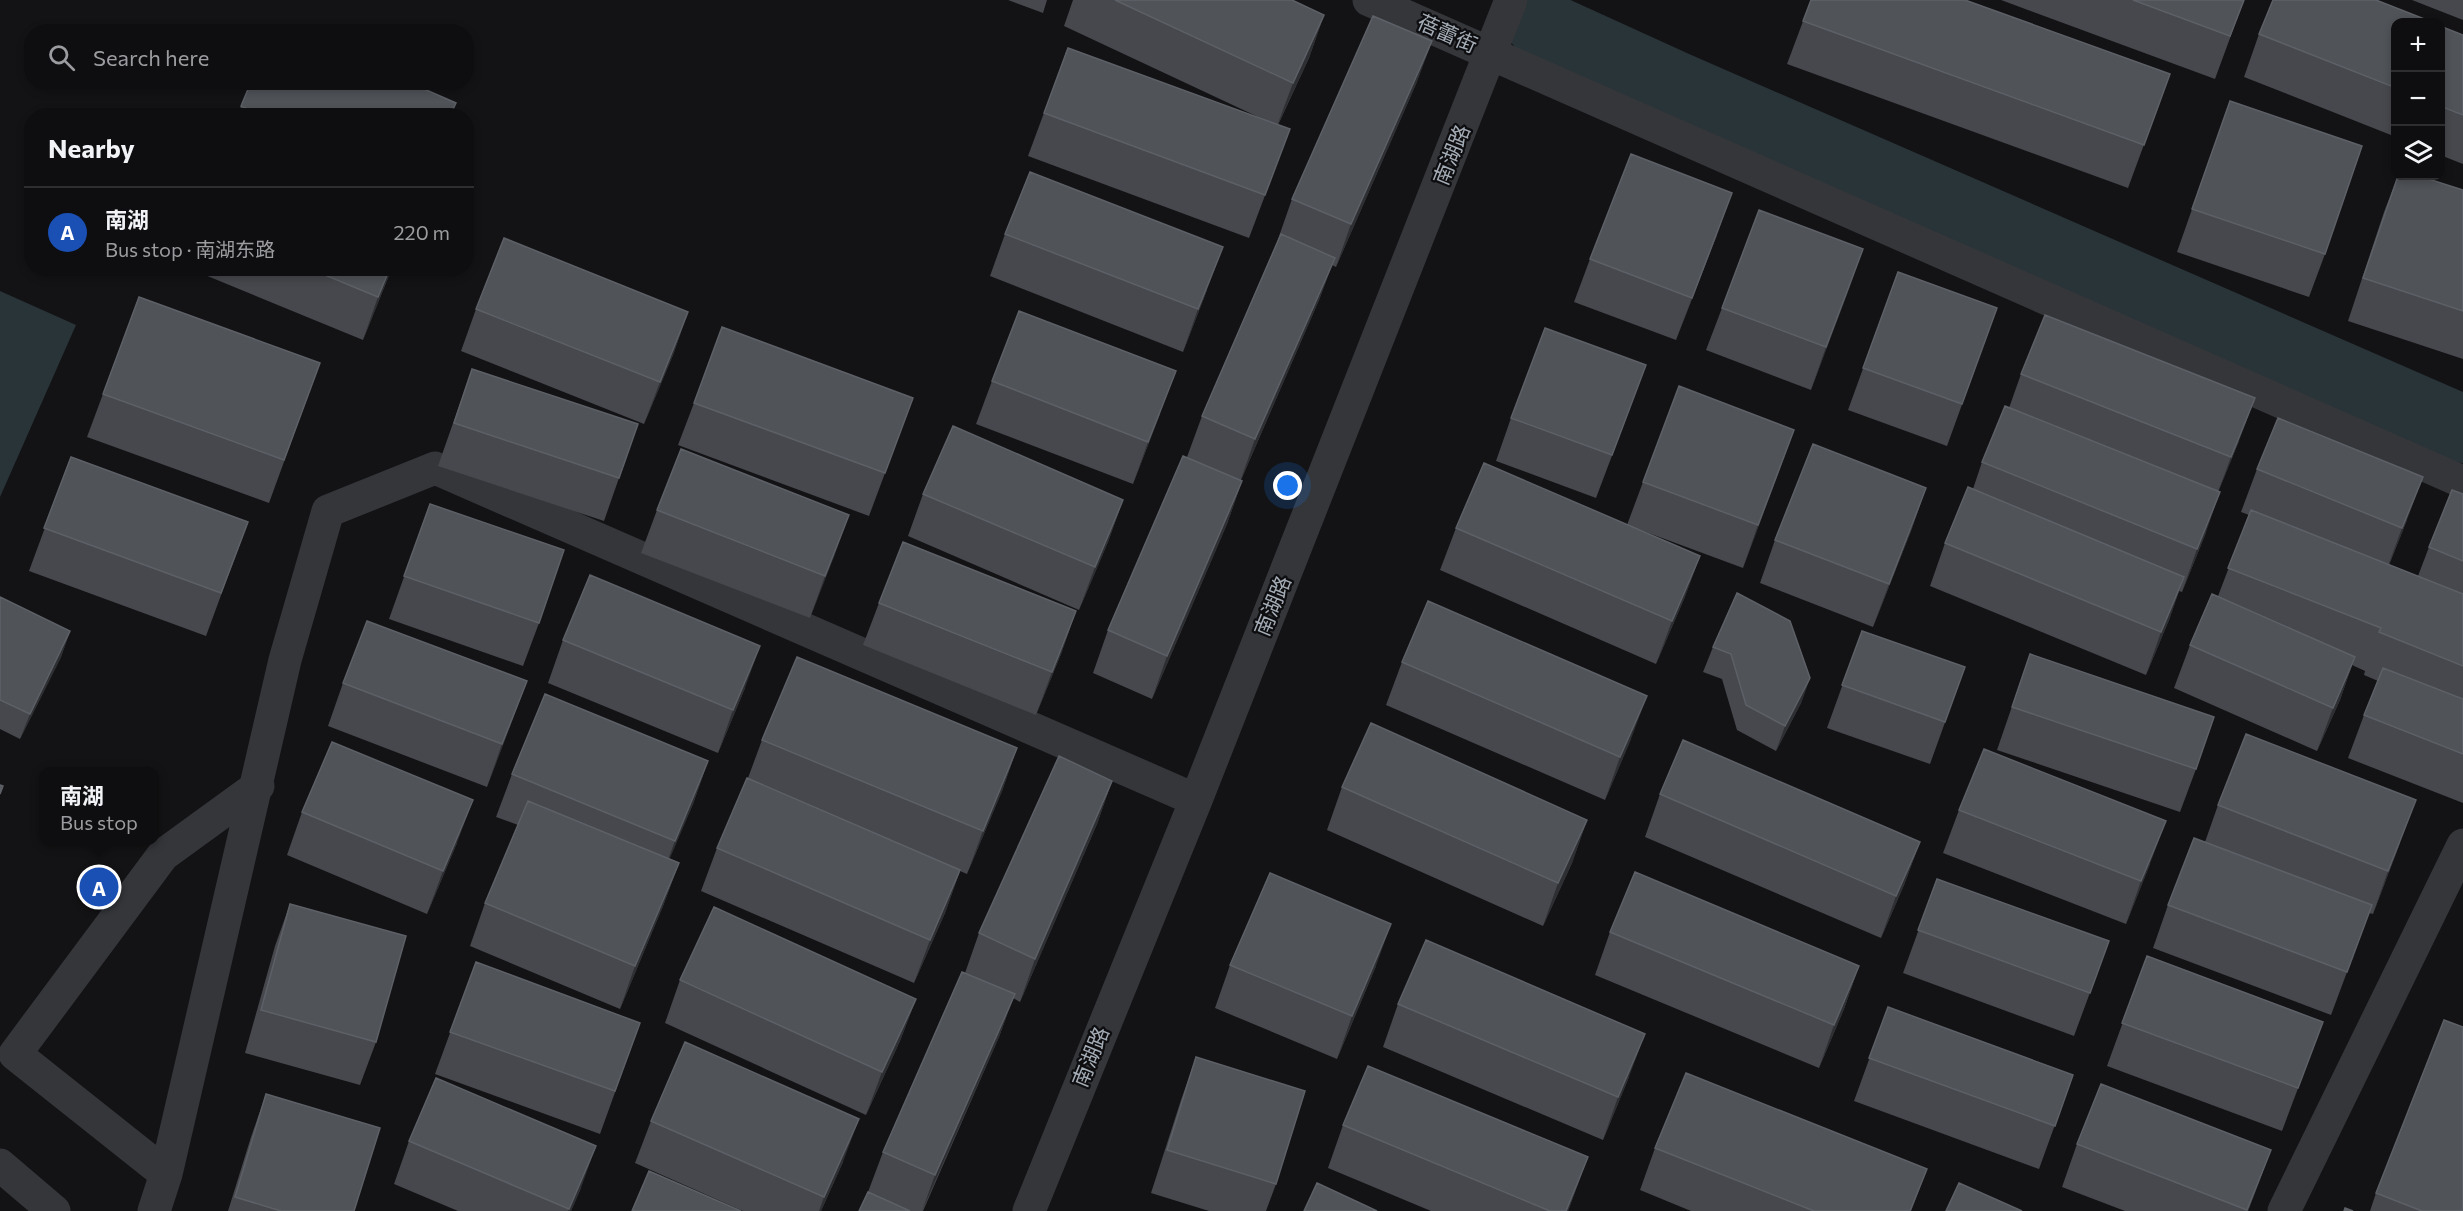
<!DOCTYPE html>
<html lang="en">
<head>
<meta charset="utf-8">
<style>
  body { margin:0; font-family:Commissioner,"Noto Sans SC",sans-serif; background:#171719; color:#f1f3f6 }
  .controls { position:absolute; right:18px; top:18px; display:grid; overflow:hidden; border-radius:12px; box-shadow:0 3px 9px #0003 }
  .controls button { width:54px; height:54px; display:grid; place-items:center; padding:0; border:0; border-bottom:2px solid #2e2e30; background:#0e0e10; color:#f1f3f6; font:30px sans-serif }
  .you { position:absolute; left:1288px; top:486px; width:21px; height:21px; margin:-15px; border:4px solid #fff; border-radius:50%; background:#1a73e8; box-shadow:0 0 0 9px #1a73e833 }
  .badge { display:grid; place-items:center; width:39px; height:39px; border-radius:50%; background:#0b8043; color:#fff; font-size:20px; font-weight:700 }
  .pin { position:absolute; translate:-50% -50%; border:3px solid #fff; box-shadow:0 2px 6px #0006 }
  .popup { position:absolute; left:39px; top:767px; width:120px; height:78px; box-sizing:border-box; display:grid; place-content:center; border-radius:12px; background:#0e0e10; filter:drop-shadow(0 2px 4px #0005); font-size:20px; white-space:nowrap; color:#9b9c9f }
  .popup b { font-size:22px; color:#f1f3f6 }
  .popup::after { content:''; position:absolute; left:50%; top:100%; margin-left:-12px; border:12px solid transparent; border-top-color:#0e0e10 }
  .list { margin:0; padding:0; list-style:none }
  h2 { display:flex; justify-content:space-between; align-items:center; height:78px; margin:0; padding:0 24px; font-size:26px }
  h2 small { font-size:20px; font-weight:400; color:#9b9c9f }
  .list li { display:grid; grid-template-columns:39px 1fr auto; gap:18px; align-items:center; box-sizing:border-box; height:90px; padding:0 24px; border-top:2px solid #2e2e30 }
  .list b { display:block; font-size:22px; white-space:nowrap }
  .list p { margin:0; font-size:20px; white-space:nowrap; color:#9b9c9f }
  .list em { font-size:20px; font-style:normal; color:#9b9c9f }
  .icon { flex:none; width:33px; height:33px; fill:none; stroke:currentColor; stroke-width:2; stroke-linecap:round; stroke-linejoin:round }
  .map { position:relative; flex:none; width:2463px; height:1211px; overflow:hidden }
  .search { position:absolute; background:#0e0e10; box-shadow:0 3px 9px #0003; left:24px; top:24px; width:450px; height:66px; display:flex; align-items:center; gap:15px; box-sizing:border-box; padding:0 21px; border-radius:24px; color:#9b9c9f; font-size:22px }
  .panel { position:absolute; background:#0e0e10; box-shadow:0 3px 9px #0003; left:24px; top:108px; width:450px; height:168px; border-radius:24px }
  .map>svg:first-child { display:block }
  .water { fill:#293439 }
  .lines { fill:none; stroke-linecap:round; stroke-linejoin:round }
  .river { stroke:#293439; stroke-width:68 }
  .minor { stroke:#34363a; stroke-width:33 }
  .wall { fill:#46484d }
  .shaded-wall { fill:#2d2f32 }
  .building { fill:#505358; stroke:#5d6167; stroke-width:1.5 }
  .labels { text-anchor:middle; stroke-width:4.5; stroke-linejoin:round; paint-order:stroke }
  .street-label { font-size:21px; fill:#a4acb6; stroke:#0e0e10 }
</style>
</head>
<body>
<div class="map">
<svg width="2463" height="1211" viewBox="0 0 2463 1211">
  <rect width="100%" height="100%" fill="#131315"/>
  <path class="water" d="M 0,291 L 76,325 L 0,497 Z"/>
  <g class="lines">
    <path class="river" d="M 1539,23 L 1675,85 L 2463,429"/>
    <path class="minor" d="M 1369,0 L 2463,482
      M 0,1165 L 54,1211
      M 166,1174 L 15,1054 L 163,855 L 258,786
      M 154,1211 L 166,1174 L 285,660 L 328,511 L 435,468 L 1196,800
      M 1029,1211 L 1196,800 L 1511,0
      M 2284,1211 L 2463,845"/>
  </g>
  <path class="wall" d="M 1008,0 L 1047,0 L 1043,13 Z
    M 1073,0 L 1292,0 L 1324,15 L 1309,58 L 1278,125 L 1290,129 L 1249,238 L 1028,156 L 1068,48 L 1269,122 L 1064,26 Z
    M 1811,0 L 2170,74 L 2128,188 L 1787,64 Z
    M 2001,0 L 2244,0 L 2215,79 Z
    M 2412,0 L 2463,0 L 2463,20 Z
    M 2396,22 L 2396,137 L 2244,77 L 2259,34 Z
    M 2440,26 L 2463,35 L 2463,164 L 2440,155 Z
    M 1432,41 L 1416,84 L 1336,267 L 1332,265 L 1319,300 L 1241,480 L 1242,481 L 1227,524 L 1152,699 L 1093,673 L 1108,630 L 1187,457 L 1202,416 L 1277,242 L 1292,199 Z
    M 2230,101 L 2325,254 L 2309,297 L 2177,252 Z
    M 241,106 L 451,116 L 238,116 Z
    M 2398,176 L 2463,190 L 2463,359 L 2348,321 L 2384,212 Z
    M 1005,234 L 1207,290 L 1183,352 L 990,276 Z
    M 1717,235 L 1676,340 L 1574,302 L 1590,259 Z
    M 1863,249 L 1811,390 L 1706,350 L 1722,308 Z
    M 188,268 L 392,268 L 363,340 Z
    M 1898,272 L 1997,308 L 1947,446 L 1848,410 Z
    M 139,297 L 320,363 L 269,503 L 87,437 Z
    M 476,309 L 688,312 L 673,355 L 644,424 L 461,351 Z
    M 472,369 L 619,478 L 604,521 L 438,466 Z
    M 2021,374 L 2239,441 L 2218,492 L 2205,535 L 2182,592 L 2179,591 L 2169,620 L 2146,675 L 1930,586 L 1945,543 L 1973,489 L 1982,462 L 2009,408 Z
    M 992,381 L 1160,414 L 1133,484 L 976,424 Z
    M 913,398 L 869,516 L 678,445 L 694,403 Z
    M 1630,408 L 1596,498 L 1496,461 L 1511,418 Z
    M 1794,430 L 1743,568 L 1627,525 L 1643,482 Z
    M 71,457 L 248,522 L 206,636 L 29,571 Z
    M 2257,469 L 2407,520 L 2389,565 L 2418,576 L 2429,547 L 2463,494 L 2463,803 L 2348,758 L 2364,715 L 2378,681 L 2364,675 L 2365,671 L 2352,665 L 2340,700 L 2317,751 L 2174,688 L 2190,645 L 2218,596 L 2249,515 L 2241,512 Z
    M 1926,488 L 1911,531 L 1873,627 L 1760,583 L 1775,540 Z
    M 923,494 L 1123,500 L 1108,542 L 1079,610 L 908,536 Z
    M 430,504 L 539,623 L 523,666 L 389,619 Z
    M 657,510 L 849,515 L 810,618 L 641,553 Z
    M 1456,528 L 1700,556 L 1684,599 L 1656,664 L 1440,570 Z
    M 0,597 L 70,631 L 61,657 L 20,739 L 0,729 Z
    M 879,603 L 1076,611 L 1061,654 L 1036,715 L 863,645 Z
    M 1862,631 L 1965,667 L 1930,764 L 1827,728 Z
    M 563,640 L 745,688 L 718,753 L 548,683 Z
    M 1713,647 L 1810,678 L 1801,703 L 1776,751 L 1737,730 L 1722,679 L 1703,672 Z
    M 2030,654 L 2196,769 L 2180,812 L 1997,750 Z
    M 1402,662 L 1631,739 L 1605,800 L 1386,705 Z
    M 527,681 L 487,787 L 328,726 L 343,683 Z
    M 762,740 L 1017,748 L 1002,791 L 967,874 L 960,871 L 945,913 L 914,983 L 701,891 L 717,848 L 748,778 Z
    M 708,761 L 693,804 L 669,859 L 679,863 L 663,906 L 620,1009 L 470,946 L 485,903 L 518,825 L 496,817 L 512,774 Z
    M 1112,781 L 1097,824 L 1020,1002 L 1013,998 L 999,1037 L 923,1211 L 859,1211 L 868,1192 L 883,1152 L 965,973 L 979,933 Z
    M 1342,787 L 1587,820 L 1572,863 L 1543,926 L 1327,830 Z
    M 1660,794 L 1920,842 L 1904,885 L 1881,938 L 1645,837 Z
    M 2218,805 L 2400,843 L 2373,914 L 2369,913 L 2331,1015 L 2153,948 L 2168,905 L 2205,842 Z
    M 1959,810 L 2150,864 L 2126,924 L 1943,853 Z
    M 302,812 L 457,843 L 427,914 L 287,855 Z
    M 1937,879 L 2109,941 L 2074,1036 L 1903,973 Z
    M 290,904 L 376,1042 L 360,1085 L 245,1053 L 275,946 Z
    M 1610,932 L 1859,966 L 1844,1009 L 1819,1068 L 1595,975 Z
    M 2147,956 L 2323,1022 L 2282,1131 L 2107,1066 Z
    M 476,962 L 640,1023 L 600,1134 L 435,1074 Z
    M 1230,965 L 1376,966 L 1337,1059 L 1215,1008 Z
    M 680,980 L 916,999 L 900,1041 L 866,1115 L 665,1023 Z
    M 1398,1004 L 1629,1077 L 1603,1140 L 1383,1047 Z
    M 1888,1007 L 2073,1075 L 2039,1169 L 1854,1101 Z
    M 1196,1057 L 1276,1184 L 1266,1211 L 1209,1211 L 1151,1193 L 1181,1100 Z
    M 266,1094 L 354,1211 L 228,1211 L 251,1137 Z
    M 651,1121 L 843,1162 L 821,1211 L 743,1211 L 635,1163 Z
    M 1343,1125 L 1588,1157 L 1568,1211 L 1431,1211 L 1328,1168 Z
    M 409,1141 L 581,1188 L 571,1211 L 458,1211 L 394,1184 Z
    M 2077,1144 L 2271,1150 L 2248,1211 L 2125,1211 L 2062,1187 Z
    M 1655,1148 L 1927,1169 L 1911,1211 L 1691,1211 L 1640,1190 Z
    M 2376,1193 L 2463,1211 L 2370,1211 Z"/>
  <path class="shaded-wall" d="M 1324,15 L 1309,58 L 1277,126 L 1293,83 Z
    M 1432,41 L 1416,84 L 1336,267 L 1351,224 Z
    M 1732,193 L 1717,235 L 1676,340 Z
    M 1223,247 L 1207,290 L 1183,352 L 1198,309 Z
    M 1863,249 L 1848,292 L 1811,390 L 1826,347 Z
    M 1335,258 L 1319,300 L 1240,482 L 1255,439 Z
    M 390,268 L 392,268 L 363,340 L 378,297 Z
    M 688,312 L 673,355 L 644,424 L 660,382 Z
    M 1176,371 L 1160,414 L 1133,484 L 1148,442 Z
    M 2255,398 L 2239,441 L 2215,500 L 2231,457 Z
    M 1794,430 L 1779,472 L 1743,568 L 1758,525 Z
    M 2423,477 L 2407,520 L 2386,571 L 2402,528 Z
    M 1242,481 L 1227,524 L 1152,699 L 1167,656 Z
    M 1926,488 L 1911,531 L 1873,627 L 1889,584 Z
    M 2220,492 L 2205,535 L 2182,592 L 2197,549 Z
    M 1123,500 L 1108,542 L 1079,610 L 1095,567 Z
    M 849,515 L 834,557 L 810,618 L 825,576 Z
    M 1700,556 L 1684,599 L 1656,664 L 1672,621 Z
    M 2184,577 L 2169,620 L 2146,675 L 2161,632 Z
    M 1076,611 L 1061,654 L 1036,715 L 1052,672 Z
    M 70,631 L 61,657 L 20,739 L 30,714 Z
    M 760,646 L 745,688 L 718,753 L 733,710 Z
    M 2355,657 L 2340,700 L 2317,751 L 2333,708 Z
    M 1810,678 L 1801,703 L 1776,751 L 1785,726 Z
    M 527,681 L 511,724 L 487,787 L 502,744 Z
    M 1647,696 L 1631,739 L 1605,800 L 1620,757 Z
    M 1017,748 L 1002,791 L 967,874 L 983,831 Z
    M 708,761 L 693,804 L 659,884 L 675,841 Z
    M 1112,781 L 1097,824 L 1020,1002 L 1035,959 Z
    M 473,800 L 457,843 L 427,914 L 443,871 Z
    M 2416,800 L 2400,843 L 2373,914 L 2388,871 Z
    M 1587,820 L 1572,863 L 1543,926 L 1558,883 Z
    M 2166,821 L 2150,864 L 2126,924 L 2141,881 Z
    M 1920,842 L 1904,885 L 1881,938 L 1896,896 Z
    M 679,863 L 663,906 L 620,1009 L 635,966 Z
    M 960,870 L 945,913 L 914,983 L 930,940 Z
    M 1391,924 L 1376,966 L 1337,1059 L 1352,1016 Z
    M 1859,966 L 1844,1009 L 1819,1068 L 1834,1025 Z
    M 1015,994 L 999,1037 L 922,1211 L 935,1175 Z
    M 916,999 L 900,1041 L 866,1115 L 882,1072 Z
    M 2323,1022 L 2307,1064 L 2282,1131 Z
    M 1645,1034 L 1629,1077 L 1603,1140 L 1618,1097 Z
    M 859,1119 L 843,1162 L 821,1211 L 819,1211 L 824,1197 Z
    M 596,1146 L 581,1188 L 571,1211 L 568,1211 Z
    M 2271,1150 L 2255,1193 L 2248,1211 L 2247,1211 Z
    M 1588,1157 L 1572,1200 L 1568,1211 L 1566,1211 Z
    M 1927,1169 L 1911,1211 L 1910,1211 Z"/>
  <path class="building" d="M 1115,0 L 1292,0 L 1324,15 L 1293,83 Z
    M 1811,0 L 1965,0 L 2170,74 L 2144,145 L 1803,21 Z
    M 2133,0 L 2244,0 L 2230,36 Z
    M 2273,0 L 2376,0 L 2432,22 L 2396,22 L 2396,88 L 2259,34 Z
    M 1373,16 L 1432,41 L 1351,224 L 1292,199 Z
    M 276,26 L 289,32 L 273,32 Z
    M 2440,26 L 2463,35 L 2463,115 L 2440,106 Z
    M 1068,48 L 1290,129 L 1265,195 L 1044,113 Z
    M 251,82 L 408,82 L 456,103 L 450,116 L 264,116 L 241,106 Z
    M 2230,101 L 2362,146 L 2325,254 L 2192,209 Z
    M 1631,154 L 1732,193 L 1692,298 L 1590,259 Z
    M 1030,172 L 1223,247 L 1198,309 L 1005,234 Z
    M 2398,176 L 2419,176 L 2463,190 L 2463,311 L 2363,278 Z
    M 1759,210 L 1863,249 L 1826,347 L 1722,308 Z
    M 1281,234 L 1335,258 L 1255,439 L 1202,416 Z
    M 504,238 L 688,312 L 660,382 L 476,309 Z
    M 308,268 L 390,268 L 378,297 Z
    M 1898,272 L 1997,308 L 1962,404 L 1863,368 Z
    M 139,297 L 320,363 L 284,460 L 103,394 Z
    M 1019,311 L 1176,371 L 1148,442 L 992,381 Z
    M 2045,315 L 2255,398 L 2231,457 L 2021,374 Z
    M 722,327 L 913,398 L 885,473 L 694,403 Z
    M 1545,328 L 1646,365 L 1612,455 L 1511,418 Z
    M 472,369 L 638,424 L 619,478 L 454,423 Z
    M 1679,386 L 1794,430 L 1758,525 L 1643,482 Z
    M 2005,406 L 2220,492 L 2197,549 L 1982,462 Z
    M 2278,418 L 2423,477 L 2402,528 L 2257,469 Z
    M 953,426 L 1123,500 L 1095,567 L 923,494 Z
    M 1813,444 L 1926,488 L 1889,584 L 1775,540 Z
    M 681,449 L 849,515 L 825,576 L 657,510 Z
    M 1183,456 L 1242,481 L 1167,656 L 1108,630 Z
    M 71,457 L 248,522 L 221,593 L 44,528 Z
    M 1484,463 L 1700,556 L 1672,621 L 1456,528 Z
    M 1968,487 L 2184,577 L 2161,632 L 1945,543 Z
    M 2452,490 L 2463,494 L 2463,561 L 2429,547 Z
    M 430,504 L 564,550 L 539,623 L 404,576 Z
    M 2251,510 L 2463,594 L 2463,666 L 2379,632 L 2381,628 L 2228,568 Z
    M 903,542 L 1076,611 L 1052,672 L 879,603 Z
    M 590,575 L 760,646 L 733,710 L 563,640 Z
    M 1737,593 L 1790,621 L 1810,678 L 1785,726 L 1746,705 L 1731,654 L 1713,647 Z
    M 2212,594 L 2355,657 L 2333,708 L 2190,645 Z
    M 0,597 L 70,631 L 30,714 L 0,700 Z
    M 1428,601 L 1647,696 L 1620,757 L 1402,662 Z
    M 367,621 L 527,681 L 502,744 L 343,683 Z
    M 1862,631 L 1965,667 L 1945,722 L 1842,685 Z
    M 2030,654 L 2214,717 L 2196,769 L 2012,707 Z
    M 797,657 L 1017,748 L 983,831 L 762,740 Z
    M 2383,668 L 2463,699 L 2463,754 L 2364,715 Z
    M 545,694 L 708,761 L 675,841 L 512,774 Z
    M 1371,723 L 1587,820 L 1558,883 L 1342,787 Z
    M 2246,734 L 2416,800 L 2388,871 L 2218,805 Z
    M 1683,740 L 1920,842 L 1896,896 L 1660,794 Z
    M 332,742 L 473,800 L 443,871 L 302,812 Z
    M 1984,749 L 2166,821 L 2141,881 L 1959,810 Z
    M 1059,756 L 1112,781 L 1035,959 L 979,933 Z
    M 747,778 L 960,870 L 930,940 L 717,848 Z
    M 0,785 L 3,786 L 0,794 Z
    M 528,801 L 679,863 L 635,966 L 485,903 Z
    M 2194,838 L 2372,905 L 2347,972 L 2168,905 Z
    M 1635,872 L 1859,966 L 1834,1025 L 1610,932 Z
    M 1270,873 L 1391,924 L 1352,1016 L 1230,965 Z
    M 1937,879 L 2109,941 L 2090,993 L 1918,930 Z
    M 290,904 L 406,936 L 376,1042 L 261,1010 Z
    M 714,907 L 916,999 L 882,1072 L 680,980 Z
    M 1426,940 L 1645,1034 L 1618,1097 L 1398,1004 Z
    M 2147,956 L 2323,1022 L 2298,1088 L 2122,1023 Z
    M 476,962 L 640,1023 L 615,1091 L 450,1032 Z
    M 962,972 L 1015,994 L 935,1175 L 883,1152 Z
    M 1888,1007 L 2073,1075 L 2055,1126 L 1869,1058 Z
    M 2444,1020 L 2463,1027 L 2463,1211 L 2422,1211 L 2376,1193 Z
    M 685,1042 L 859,1119 L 824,1197 L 651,1121 Z
    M 1196,1057 L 1305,1091 L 1276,1184 L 1167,1150 Z
    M 1368,1066 L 1588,1157 L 1566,1211 L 1550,1211 L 1343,1125 Z
    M 1686,1073 L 1927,1169 L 1910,1211 L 1814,1211 L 1655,1148 Z
    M 436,1078 L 596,1146 L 569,1209 L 409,1141 Z
    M 2101,1084 L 2271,1150 L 2247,1210 L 2077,1144 Z
    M 266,1094 L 380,1128 L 354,1211 L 281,1211 L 235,1197 Z
    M 649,1171 L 741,1211 L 632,1211 Z
    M 1317,1183 L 1377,1211 L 1304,1211 Z
    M 1959,1183 L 2022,1211 L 1946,1211 Z
    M 868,1192 L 910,1211 L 859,1211 Z
    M 2345,1208 L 2353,1211 L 2344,1211 Z"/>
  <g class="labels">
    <g class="street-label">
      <text transform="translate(1447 34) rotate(24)" y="7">蓓蕾街</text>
      <text transform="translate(1452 155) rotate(-68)" y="7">南湖路</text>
      <text transform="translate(1273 606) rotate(-68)" y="7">南湖路</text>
      <text transform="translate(1091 1057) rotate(-68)" y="7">南湖路</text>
    </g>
  </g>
</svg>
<div class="controls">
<button>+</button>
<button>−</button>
<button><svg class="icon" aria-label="layers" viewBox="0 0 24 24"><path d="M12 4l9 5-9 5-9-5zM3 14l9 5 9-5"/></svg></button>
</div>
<div class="you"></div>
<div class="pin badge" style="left:99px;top:887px;background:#1a4fb4">A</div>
<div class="popup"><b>南湖</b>Bus stop</div>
<div class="search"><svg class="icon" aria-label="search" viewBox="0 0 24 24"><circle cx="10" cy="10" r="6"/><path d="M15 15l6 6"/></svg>Search here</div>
<section class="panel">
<h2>Nearby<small></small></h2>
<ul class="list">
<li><span class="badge" style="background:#1a4fb4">A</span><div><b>南湖</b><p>Bus stop · 南湖东路</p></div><em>220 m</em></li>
</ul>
</section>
</div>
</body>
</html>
